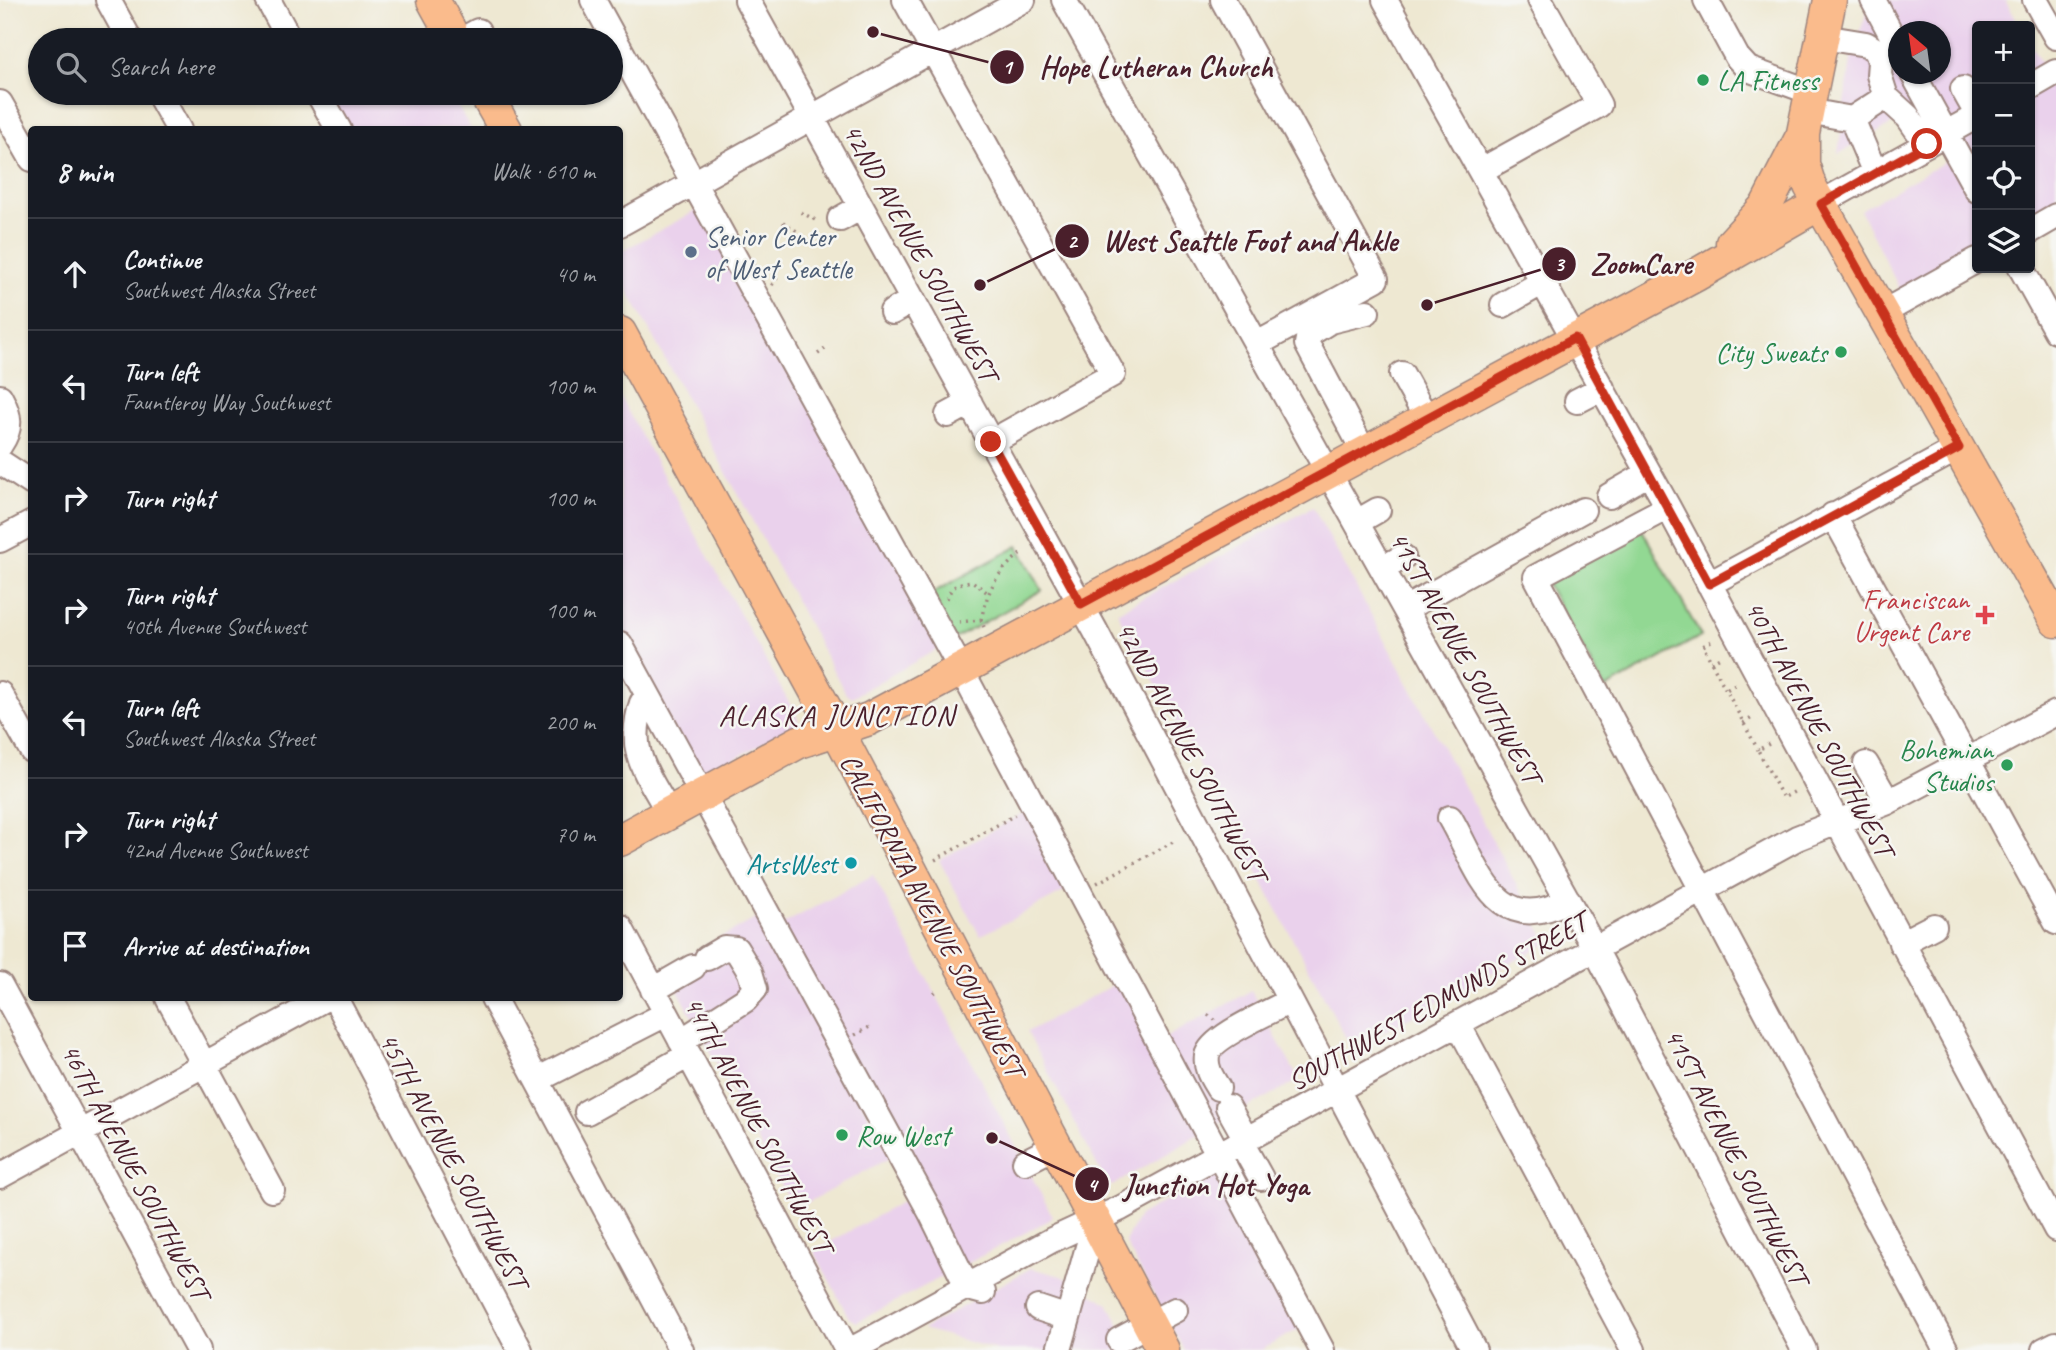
<!DOCTYPE html>
<html lang="en">
<head>
<meta charset="utf-8">
<style>
  body { margin:0; font-family:Caveat,sans-serif; background:#20242c; color:#f1f3f6 }
  .controls { position:absolute; right:21px; top:21px; display:grid; overflow:hidden; border-radius:7px; box-shadow:0 2px 5px #0004 }
  .controls button { width:63px; height:63px; display:grid; place-items:center; padding:0; border:0; border-bottom:2px solid #363941; background:#171b24; color:#f1f3f6; font:35px sans-serif }
  .compass { position:absolute; left:1888px; top:21px; width:63px; height:63px; border-radius:50%; background:#171b24; box-shadow:0 2px 5px #0004; rotate:331deg }
  .stop { position:absolute; width:21px; height:21px; margin:-16px; border:5px solid #c8321e; border-radius:50%; background:#fff }
  .stop.end { background:#c8321e; border-color:#fff; box-shadow:0 2px 7px #0008 }
  .list { margin:0; padding:0; list-style:none }
  h2 { display:flex; justify-content:space-between; align-items:center; height:91px; margin:0; padding:0 28px; font-size:30px }
  h2 small { font-size:23px; font-weight:400; color:#9ea1a6 }
  .list li { display:grid; grid-template-columns:46px 1fr auto; gap:21px; align-items:center; box-sizing:border-box; height:112px; padding:0 28px; border-top:2px solid #363941 }
  .list b { display:block; font-size:26px; white-space:nowrap }
  .list p { margin:0; font-size:23px; white-space:nowrap; color:#9ea1a6 }
  .list em { font-size:23px; font-style:normal; color:#9ea1a6 }
  .icon { flex:none; width:38px; height:38px; fill:none; stroke:currentColor; stroke-width:2; stroke-linecap:round; stroke-linejoin:round }
  .map { position:relative; flex:none; width:2056px; height:1350px; overflow:hidden }
  .search { position:absolute; background:#171b24; box-shadow:0 2px 5px #0004; left:28px; top:28px; width:595px; height:77px; display:flex; align-items:center; gap:18px; box-sizing:border-box; padding:0 24px; border-radius:38px; color:#9ea1a6; font-size:26px }
  .panel { position:absolute; background:#171b24; box-shadow:0 2px 5px #0004; left:28px; top:126px; width:595px; height:875px; border-radius:7px }
  .map>svg:first-child { display:block }
  .built { fill:#ead1ec }
  .park { fill:#92d893; stroke:#6e7c5f; stroke-width:2 }
  .lines { fill:none; stroke-linecap:round; stroke-linejoin:round }
  .minor-casing { stroke:#9c847e; stroke-width:28 }
  .major-casing { stroke:#9c847e; stroke-width:35 }
  .path { stroke:#9c847e; stroke-width:3.5; stroke-dasharray:2 5; stroke-linecap:butt }
  .minor { stroke:#fff; stroke-width:24 }
  .major { stroke:#fabb8c; stroke-width:32 }
  .route { stroke:#c8321e; stroke-width:9 }
  .leisure-dot { fill:#2e9e5b; stroke:#f6f6f2; stroke-width:2.5 }
  .service-dot { fill:#5c6f8a; stroke:#f6f6f2; stroke-width:2.5 }
  .health-dot { fill:#e0444e; stroke:#f6f6f2; stroke-width:2.5 }
  .culture-dot { fill:#0f9aa8; stroke:#f6f6f2; stroke-width:2.5 }
  .labels { text-anchor:middle; stroke-width:5; stroke-linejoin:round; paint-order:stroke }
  .leisure-label { font-size:28px; fill:#27864d; stroke:#f6f6f2; text-anchor:start }
  .service-label { font-size:28px; fill:#4e5e75; stroke:#f6f6f2; text-anchor:start }
  .street-label { font-size:28px; fill:#4a1f2b; stroke:#f6f6f2 }
  .health-label { font-size:28px; fill:#be3a42; stroke:#f6f6f2; text-anchor:end }
  .culture-label { font-size:28px; fill:#0d838f; stroke:#f6f6f2; text-anchor:end }
  .neighbourhood-label { font-size:30px; letter-spacing:2px; fill:#4a1f2b; stroke:#f6f6f2 }
  .leader { fill:none; stroke:#4a1f2b; stroke-width:2.5 }
  .callout-dot { fill:#4a1f2b; stroke:#f6f6f2; stroke-width:2.5 }
  .mark-label { font-size:21px; text-anchor:middle; font-weight:bold; fill:#fff }
  .callout-label { font-size:30px; text-anchor:middle; font-weight:bold; fill:#4a1f2b; stroke:#f6f6f2; stroke-width:5; stroke-linejoin:round; paint-order:stroke }
</style>
</head>
<body>
<div class="map">
<svg width="2056" height="1350" viewBox="0 0 2056 1350">
  <rect width="100%" height="100%" fill="#f6f6f2"/>
  <filter id="ink" filterUnits="userSpaceOnUse"><feTurbulence type="fractalNoise" baseFrequency=".0143" numOctaves="2"/><feDisplacementMap in="SourceGraphic" scale="14" xChannelSelector="R" yChannelSelector="G"/><feConvolveMatrix kernelMatrix="1 2 1 2 8 2 1 2 1" color-interpolation-filters="sRGB"/></filter>
  <filter id="wash" filterUnits="userSpaceOnUse"><feTurbulence type="fractalNoise" baseFrequency=".00686" numOctaves="4" result="noise"/><feDisplacementMap in="SourceGraphic" scale="28" xChannelSelector="R" yChannelSelector="G"/><feGaussianBlur stdDeviation="1.57" result="paint"/><feColorMatrix in="noise" values="0 0 0 0 0 0 0 0 0 0 0 0 0 0 0 0 0 1.4 0 .05"/><feComposite in="paint" operator="in"/></filter>
  <g filter="url(#wash)">
    <rect width="100%" height="100%" fill="#eee8d2"/>
    <path class="built" d="M 1874,0 L 2005,0 L 2020,26 L 1977,26 L 1977,260 L 1905,300 L 1860,210 L 1957,155 L 1912,74 L 1940,74 L 1940,32 L 1898,32 Z
      M 1871,2 L 1898,53 L 1898,74 L 1910,74 L 1927,105 L 1838,154 L 1852,52 Z
      M 2030,44 L 2056,90 L 2056,217 L 2030,232 Z
      M 326,93 L 450,93 L 471,129 L 346,129 Z
      M 705,206 L 945,645 L 852,697 L 846,694 L 620,276 L 620,252 Z
      M 620,397 L 798,719 L 798,724 L 699,778 L 620,631 Z
      M 1313,507 L 1548,943 L 1352,1049 L 1117,612 Z
      M 1030,810 L 1071,888 L 980,936 L 939,860 Z
      M 873,875 L 1052,1215 L 1051,1219 L 857,1322 L 849,1318 L 814,1251 L 923,1190 L 780,926 Z
      M 761,916 L 891,1157 L 794,1210 L 666,967 Z
      M 1120,981 L 1202,1133 L 1112,1186 L 1107,1184 L 1027,1032 Z
      M 1251,991 L 1299,1080 L 1210,1128 L 1163,1039 Z
      M 1220,1170 L 1303,1327 L 1261,1350 L 1184,1350 L 1125,1242 L 1139,1216 Z
      M 1031,1268 L 1061,1276 L 1108,1303 L 1133,1350 L 998,1350 L 923,1329 Z"/>
    <path class="park" d="M 1640,526 L 1701,636 L 1605,689 L 1544,579 Z
      M 1018,546 L 1042,590 L 949,642 L 925,597 Z"/>
  </g>
  <g filter="url(#ink)">
    <g class="lines">
      <g class="minor-casing">
        <path id="minor" d="M 108,0 L 130,40
          M 268,0 L 290,40
          M 593,0 L 961,669 L 1322,1350
          M 747,0 L 1095,630 L 1474,1350
          M 905,0 L 1113,374 L 991,442
          M 1064,0 L 1595,949 L 1804,1350
          M 1223,0 L 1376,279 L 1259,343
          M 1385,0 L 1668,507 L 2056,1229
          M 1706,0 L 1737,57 L 1748,69 L 1811,92
          M 1873,0 L 1898,47
          M 2035,0 L 2056,37
          M 1823,37 L 1866,44 L 1877,51 L 1880,62 L 1879,75 L 1886,97
          M 462,40 L 478,31
          M 1913,74 L 1977,190
          M 2030,87 L 2056,72
          M 1963,89 L 1977,114
          M 158,93 L 179,130
          M 318,93 L 339,130
          M 0,103 L 32,159
          M 1808,111 L 1852,119
          M 1482,170 L 1599,105 L 1540,0
          M 1875,173 L 1852,119 L 1886,97 L 1908,117 L 1927,144
          M 1821,203 L 1977,116
          M 840,219 L 861,207
          M 620,224 L 1023,0
          M 2030,231 L 2056,216
          M 2021,268 L 2056,331
          M 1503,305 L 1543,282
          M 892,312 L 913,300
          M 1882,313 L 1977,260
          M 1402,374 L 1427,419
          M 0,397 C 10,415 12,428 0,445
          M 1577,401 L 1602,388
          M 948,415 L 970,403
          M 1364,452 L 1307,344 L 1309,334 L 1330,321 L 1367,312
          M 0,462 L 32,483
          M 1609,496 L 1649,473
          M 1668,507 L 1536,577 L 1946,1350
          M 1833,515 L 2056,922
          M 1357,522 L 1378,510
          M 0,540 L 32,523
          M 1383,568 L 1403,557
          M 1709,584 L 1959,448
          M 1405,609 L 1583,510
          M 620,644 L 931,1213 L 968,1288 L 983,1292
          M 0,694 L 32,751
          M 649,699 L 642,703 C 626,751 647,773 669,813
          M 1866,764 L 1888,802
          M 1450,818 C 1480,870 1495,939 1568,900
          M 620,927 L 847,1350
          M 1901,943 L 1934,926
          M 0,985 L 198,1350
          M 653,990 L 693,967
          M 168,998 L 272,1190
          M 335,998 L 520,1350
          M 493,998 L 681,1350
          M 1458,1024 L 1633,1350
          M 681,1041 L 745,1000 L 755,989 L 750,972 L 736,949 L 724,948 L 707,958
          M 537,1080 L 666,1014
          M 1218,1088 C 1212,1078 1205,1068 1207,1056 C 1210,1037 1272,1011 1290,1001
          M 1228,1107 L 1246,1139
          M 587,1112 L 689,1055
          M 1241,1142 L 1261,1178
          M 1025,1162 L 1056,1146
          M 0,1176 L 326,998
          M 1038,1308 L 1068,1318
          M 1119,1340 L 1175,1310
          M 851,1350 L 1052,1240 L 1121,1208 L 1797,838 L 1888,802 L 2056,713
          M 1059,1350 L 1095,1222
          M 2044,1350 L 2056,1344"/>
      </g>
      <g class="major-casing">
        <path id="major" d="M 433,0 L 455,40
          M 1830,0 L 1803,133 L 1803,164 L 1810,186 L 2056,621
          M 485,93 L 506,130
          M 1732,243 L 1766,206 L 1801,138
          M 620,333 L 837,730 L 1163,1350
          M 620,840 L 799,742 L 869,719 L 1696,275 L 1821,203"/>
      </g>
      <path class="path" d="M 801,212 L 817,221
        M 783,222 L 798,232
        M 772,285 L 777,278
        M 818,354 L 826,348
        M 31,411 L 32,412
        M 947,599 C 951,586 958,583 972,581 L 988,593
        M 981,620 C 988,589 997,570 1024,552
        M 959,622 L 981,620 L 984,627
        M 1711,641 L 1703,646 L 1726,690
        M 1711,662 L 1720,657
        M 1735,685 L 1726,690 L 1758,750
        M 1743,723 L 1754,717
        M 1769,744 L 1758,750 L 1783,798 L 1794,792
        M 935,860 L 1015,815
        M 1097,883 L 1173,842
        M 934,993 L 938,990
        M 1208,1015 L 1215,1020
        M 855,1035 L 873,1025"/>
      <use href="#minor" class="minor"/>
      <use href="#major" class="major"/>
    </g>
  </g>
  <g class="lines" filter="url(#ink)">
    <path class="route" d="M 991,442 L 1081,604 L 1575,338 L 1709,584 L 1959,448 L 1821,204 L 1927,144"/>
  </g>
  <g class="leisure-dot">
    <circle cx="1703" cy="80" r="7"/>
    <circle cx="1841" cy="352" r="7"/>
    <circle cx="2007" cy="765" r="7"/>
    <circle cx="842" cy="1135" r="7"/>
  </g>
  <circle class="service-dot" cx="691" cy="252" r="7"/>
  <path class="health-dot" d="M1981.5 604.5h7v7h7v7h-7v7h-7v-7h-7v-7h7z"/>
  <circle class="culture-dot" cx="851" cy="863" r="7"/>
  <g class="labels">
    <g class="leisure-label">
      <text x="1717" y="90">LA Fitness</text>
      <text x="1827" y="362" text-anchor="end">City Sweats</text>
      <text x="1993" y="759" text-anchor="end">Bohemian<tspan x="1993" dy="32">Studios</tspan></text>
      <text x="856" y="1145">Row West</text>
    </g>
    <g class="service-label">
      <text x="705" y="246">Senior Center<tspan x="705" dy="32">of West Seattle</tspan></text>
    </g>
    <g class="street-label">
      <text transform="translate(921 252) rotate(61)" y="10">42ND AVENUE SOUTHWEST</text>
      <text transform="translate(1466 657) rotate(61)" y="10">41ST AVENUE SOUTHWEST</text>
      <text transform="translate(1820 728) rotate(62)" y="10">40TH AVENUE SOUTHWEST</text>
      <text transform="translate(1192 751) rotate(62)" y="10">42ND AVENUE SOUTHWEST</text>
      <text transform="translate(933 915) rotate(62)" y="10">CALIFORNIA AVENUE SOUTHWEST</text>
      <text transform="translate(1437 1001) rotate(-29)" y="10">SOUTHWEST EDMUNDS STREET</text>
      <text transform="translate(759 1124) rotate(62)" y="10">44TH AVENUE SOUTHWEST</text>
      <text transform="translate(1737 1156) rotate(63)" y="10">41ST AVENUE SOUTHWEST</text>
      <text transform="translate(454 1160) rotate(62)" y="10">45TH AVENUE SOUTHWEST</text>
      <text transform="translate(136 1171) rotate(62)" y="10">46TH AVENUE SOUTHWEST</text>
    </g>
    <g class="health-label">
      <text x="1969" y="609">Franciscan<tspan x="1969" dy="32">Urgent Care</tspan></text>
    </g>
    <g class="culture-label">
      <text x="837" y="873">ArtsWest</text>
    </g>
    <g class="neighbourhood-label">
      <text x="837" y="725">ALASKA JUNCTION</text>
    </g>
  </g>
  <path class="leader" d="M873 32L1007 67M980 285L1072 241M1427 305L1559 264M992 1138L1092 1184"/>
  <g class="callout-dot">
    <circle cx="873" cy="32" r="7"/>
    <circle cx="980" cy="285" r="7"/>
    <circle cx="1427" cy="305" r="7"/>
    <circle cx="992" cy="1138" r="7"/>
    <circle cx="1007" cy="67" r="18"/>
    <circle cx="1072" cy="241" r="18"/>
    <circle cx="1559" cy="264" r="18"/>
    <circle cx="1092" cy="1184" r="18"/>
  </g>
  <g class="mark-label">
    <text x="1007" y="74">1</text>
    <text x="1072" y="248">2</text>
    <text x="1559" y="271">3</text>
    <text x="1092" y="1192">4</text>
  </g>
  <g class="callout-label">
    <text x="1156" y="77">Hope Lutheran Church</text>
    <text x="1250" y="251">West Seattle Foot and Ankle</text>
    <text x="1641" y="274">ZoomCare</text>
    <text x="1216" y="1195">Junction Hot Yoga</text>
  </g>
</svg>
<div class="controls">
<button>+</button>
<button>−</button>
<button><svg class="icon" aria-label="locate" viewBox="0 0 24 24"><circle cx="12" cy="12" r="6"/><path d="M12 2v4M12 18v4M2 12h4M18 12h4"/></svg></button>
<button><svg class="icon" aria-label="layers" viewBox="0 0 24 24"><path d="M12 4l9 5-9 5-9-5zM3 14l9 5 9-5"/></svg></button>
</div>
<svg class="compass" viewBox="-18 -18 36 36"><path d="M0-13l5 13h-10z" fill="#e53935"/><path d="M0 13l5-13h-10z" fill="#9ea1a6"/></svg>
<div class="stop" style="left:1927px;top:144px"></div>
<div class="stop end" style="left:991px;top:442px"></div>
<div class="search"><svg class="icon" aria-label="search" viewBox="0 0 24 24"><circle cx="10" cy="10" r="6"/><path d="M15 15l6 6"/></svg>Search here</div>
<section class="panel">
<h2>8 min<small>Walk · 610 m</small></h2>
<ul class="list">
<li><svg class="icon" aria-label="ahead" viewBox="0 0 24 24"><path d="M12 20V5M6 11l6-6 6 6"/></svg><div><b>Continue</b><p>Southwest Alaska Street</p></div><em>40 m</em></li>
<li><svg class="icon" aria-label="left" viewBox="0 0 24 24"><path d="M17 20v-9H6M10 6l-5 5 5 5"/></svg><div><b>Turn left</b><p>Fauntleroy Way Southwest</p></div><em>100 m</em></li>
<li><svg class="icon" aria-label="right" viewBox="0 0 24 24"><path d="M7 20v-9h11M14 6l5 5-5 5"/></svg><div><b>Turn right</b></div><em>100 m</em></li>
<li><svg class="icon" aria-label="right" viewBox="0 0 24 24"><path d="M7 20v-9h11M14 6l5 5-5 5"/></svg><div><b>Turn right</b><p>40th Avenue Southwest</p></div><em>100 m</em></li>
<li><svg class="icon" aria-label="left" viewBox="0 0 24 24"><path d="M17 20v-9H6M10 6l-5 5 5 5"/></svg><div><b>Turn left</b><p>Southwest Alaska Street</p></div><em>200 m</em></li>
<li><svg class="icon" aria-label="right" viewBox="0 0 24 24"><path d="M7 20v-9h11M14 6l5 5-5 5"/></svg><div><b>Turn right</b><p>42nd Avenue Southwest</p></div><em>70 m</em></li>
<li><svg class="icon" aria-label="arrive" viewBox="0 0 24 24"><path d="M6 21V4h12l-3 4 3 4H6"/></svg><div><b>Arrive at destination</b></div></li>
</ul>
</section>
</div>
</body>
</html>
